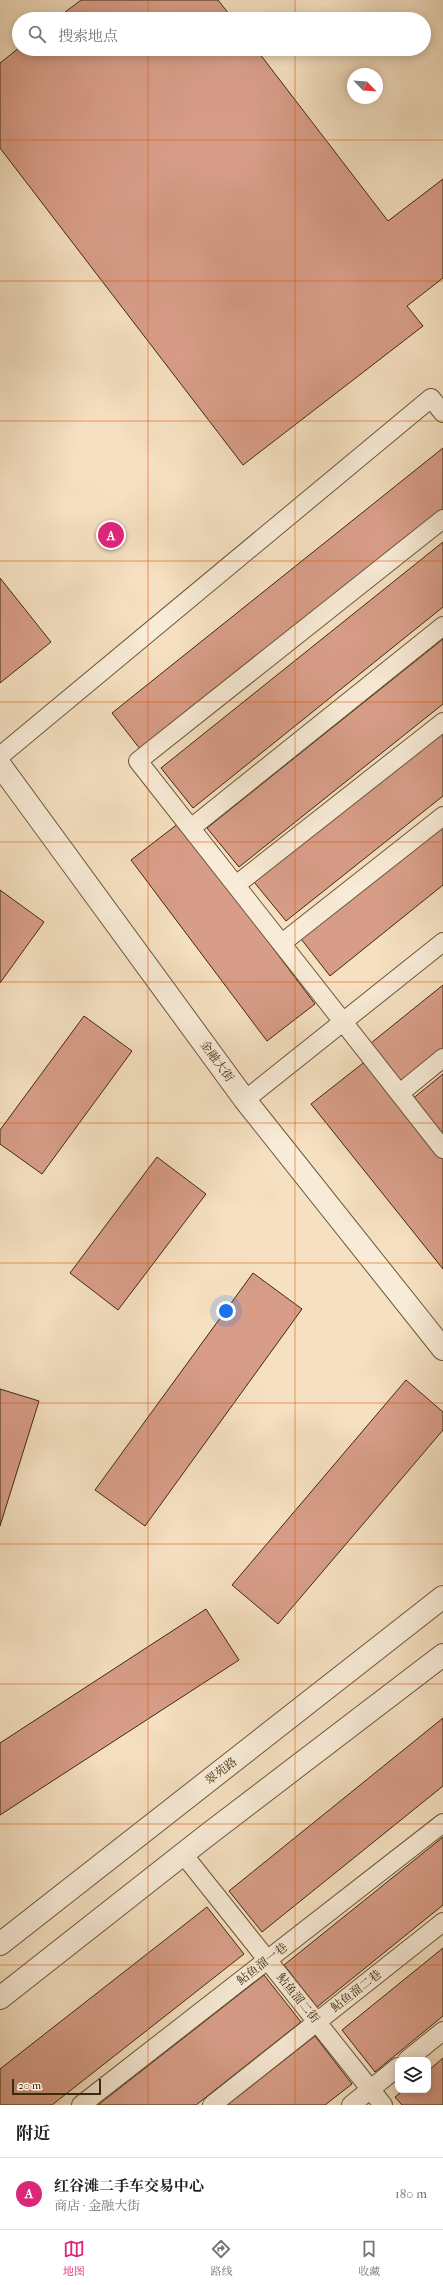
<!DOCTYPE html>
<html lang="zh">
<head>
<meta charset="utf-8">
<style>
  body { margin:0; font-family:"IM FELL French Canon","Noto Serif SC",serif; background:#f2f2f2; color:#222 }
  .controls { position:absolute; right:12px; bottom:12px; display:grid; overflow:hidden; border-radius:8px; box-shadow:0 2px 10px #0003 }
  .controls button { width:36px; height:36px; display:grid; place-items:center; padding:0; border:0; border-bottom:1px solid #e0e0e0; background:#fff; color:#222; font:20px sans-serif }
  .compass { position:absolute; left:347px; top:68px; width:36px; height:36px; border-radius:50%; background:#fff; box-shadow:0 2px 10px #0003; rotate:115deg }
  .scale { position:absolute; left:12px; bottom:10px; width:89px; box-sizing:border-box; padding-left:4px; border:2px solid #3d2a0c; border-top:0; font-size:11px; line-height:14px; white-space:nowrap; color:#3d2a0c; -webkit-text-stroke:3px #f8ebd7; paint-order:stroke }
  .you { position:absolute; left:226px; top:1311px; width:14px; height:14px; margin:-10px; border:3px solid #fff; border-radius:50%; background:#1a73e8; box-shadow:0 0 0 6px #1a73e833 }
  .badge { display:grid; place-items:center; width:26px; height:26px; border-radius:50%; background:#db2777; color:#fff; font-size:13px; font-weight:700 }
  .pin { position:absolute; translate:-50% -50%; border:2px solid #fff; box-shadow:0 1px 4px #0006 }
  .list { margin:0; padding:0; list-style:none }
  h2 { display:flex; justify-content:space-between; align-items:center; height:52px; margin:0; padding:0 16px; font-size:17px }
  h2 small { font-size:13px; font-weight:400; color:#767676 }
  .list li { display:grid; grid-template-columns:26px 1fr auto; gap:12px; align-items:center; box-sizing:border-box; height:72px; padding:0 16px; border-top:1px solid #e0e0e0 }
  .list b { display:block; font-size:15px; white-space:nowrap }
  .list p { margin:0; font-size:13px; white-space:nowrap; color:#767676 }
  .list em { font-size:13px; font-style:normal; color:#767676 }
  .icon { flex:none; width:22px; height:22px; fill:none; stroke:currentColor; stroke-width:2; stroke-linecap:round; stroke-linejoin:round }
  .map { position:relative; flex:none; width:443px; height:2105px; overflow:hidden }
  .search { position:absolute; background:#fff; box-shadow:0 2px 10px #0003; left:12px; right:12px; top:12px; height:44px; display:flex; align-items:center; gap:10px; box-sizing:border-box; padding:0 14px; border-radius:22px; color:#767676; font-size:15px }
  .sheet { height:124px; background:#fff }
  nav { display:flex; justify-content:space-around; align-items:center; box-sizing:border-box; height:56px; border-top:1px solid #e0e0e0; background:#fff; font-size:11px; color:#767676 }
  nav a { display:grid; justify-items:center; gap:2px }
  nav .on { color:#db2777 }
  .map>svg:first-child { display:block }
  .building { fill:#d89d88; stroke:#3d2a0c }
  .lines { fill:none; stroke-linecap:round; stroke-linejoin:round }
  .service-casing { stroke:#6b5839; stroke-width:20 }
  .tertiary-casing { stroke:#6b5839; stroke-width:24 }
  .service { stroke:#f8ebd7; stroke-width:18 }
  .tertiary { stroke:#f8ebd7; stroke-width:22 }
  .grid { fill:none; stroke:#d7540c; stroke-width:1; stroke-opacity:0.55 }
  .labels { text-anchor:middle; stroke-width:3; stroke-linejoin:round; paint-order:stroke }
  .street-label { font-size:12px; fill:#3d2a0c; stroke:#f8ebd7 }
</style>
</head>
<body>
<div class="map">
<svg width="443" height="2105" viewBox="0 0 443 2105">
  <rect width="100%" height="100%" fill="#f5e0c1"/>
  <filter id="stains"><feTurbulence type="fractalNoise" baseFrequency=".005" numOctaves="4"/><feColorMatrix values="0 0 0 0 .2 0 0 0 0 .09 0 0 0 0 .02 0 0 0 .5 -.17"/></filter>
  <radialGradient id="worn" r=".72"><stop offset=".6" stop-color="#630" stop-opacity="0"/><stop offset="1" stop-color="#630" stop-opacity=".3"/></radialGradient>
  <path class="building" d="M 81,0 L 218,0 L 233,19 L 56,19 Z
    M 19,48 L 256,49 L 388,221 L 443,179 L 443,278 L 407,306 L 423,326 L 243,465 L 0,148 L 0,63 Z
    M 443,448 L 443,514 L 144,754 L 112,713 Z
    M 443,542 L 443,607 L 193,808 L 161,768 Z
    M 0,578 L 51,642 L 0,683 Z
    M 443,639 L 443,704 L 239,867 L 207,828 Z
    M 443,730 L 443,796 L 286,921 L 254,882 Z
    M 443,819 L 443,885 L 330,976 L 298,935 Z
    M 179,823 L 315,1004 L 267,1041 L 131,860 Z
    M 0,890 L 44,922 L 0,983 Z
    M 443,985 L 443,1050 L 402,1083 L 371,1043 Z
    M 84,1016 L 132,1051 L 42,1174 L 0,1144 L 0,1130 Z
    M 367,1060 L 443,1155 L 443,1269 L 311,1104 Z
    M 443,1074 L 443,1139 L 411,1100 Z
    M 157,1157 L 206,1194 L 118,1310 L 70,1273 Z
    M 253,1273 L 302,1309 L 145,1526 L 95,1490 Z
    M 406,1380 L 443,1412 L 443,1430 L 278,1624 L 232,1585 Z
    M 0,1389 L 39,1401 L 0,1526 Z
    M 206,1609 L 239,1660 L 0,1815 L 0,1743 Z
    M 443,1718 L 443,1786 L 262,1932 L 229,1891 Z
    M 443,1837 L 443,1905 L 317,2007 L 284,1965 Z
    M 207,1907 L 244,1954 L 52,2105 L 0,2105 L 0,2069 Z
    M 443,1948 L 443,2016 L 375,2072 L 342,2030 Z
    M 264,1975 L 301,2022 L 196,2105 L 98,2105 Z
    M 315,2036 L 352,2084 L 325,2105 L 227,2105 Z
    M 443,2058 L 443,2105 L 402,2105 L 395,2097 L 404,2090 L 428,2090 L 428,2071 Z"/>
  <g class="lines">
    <g class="service-casing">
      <path id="service" d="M 443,519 L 138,761 L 443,1149
        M 0,756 L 431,398 L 443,413
        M 191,828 L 443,626
        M 236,885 L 443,722
        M 282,943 L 443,816
        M 400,1093 L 443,1058
        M 245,1100 L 443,942
        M 183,1854 L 383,2105
        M 407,2060 L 443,2031
        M 81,2105 L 443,1823
        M 212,2105 L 443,1922
        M 351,2105 L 398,2067"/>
    </g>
    <g class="tertiary-casing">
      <path id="tertiary" d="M 0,765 L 245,1100 L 443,1349
        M 0,1944 L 443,1597
        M 0,1998 L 206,1836 L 443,1655"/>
    </g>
    <use href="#service" class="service"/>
    <use href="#tertiary" class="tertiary"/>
  </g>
  <path class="grid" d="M 148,0 L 148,19M 295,0 L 295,19M 148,49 L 148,2105M 295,49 L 295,2105M 0,140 L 443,140M 0,281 L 443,281M 0,421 L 443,421M 0,561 L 443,561M 0,702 L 443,702M 0,842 L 443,842M 0,982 L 443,982M 0,1123 L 443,1123M 0,1263 L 443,1263M 0,1403 L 443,1403M 0,1544 L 443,1544M 0,1684 L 443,1684M 0,1824 L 443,1824M 0,1965 L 443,1965"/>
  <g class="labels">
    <g class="street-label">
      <text transform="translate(217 1061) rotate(54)" y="4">金融大街</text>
      <text transform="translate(221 1771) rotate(-38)" y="4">翠苑路</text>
      <text transform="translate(262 1964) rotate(-38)" y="4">鲇鱼溜一巷</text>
      <text transform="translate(356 1991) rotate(-38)" y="4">鲇鱼溜二巷</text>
      <text transform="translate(298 1998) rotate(51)" y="4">鲇鱼溜二街</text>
    </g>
  </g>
  <rect width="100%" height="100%" filter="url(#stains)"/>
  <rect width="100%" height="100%" fill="url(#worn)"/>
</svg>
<div class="controls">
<button><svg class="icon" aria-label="layers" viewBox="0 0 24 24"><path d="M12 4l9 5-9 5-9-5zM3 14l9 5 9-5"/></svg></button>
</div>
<svg class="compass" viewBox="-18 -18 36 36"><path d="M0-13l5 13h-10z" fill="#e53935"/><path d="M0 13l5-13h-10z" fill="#767676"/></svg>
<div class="scale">20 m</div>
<div class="you"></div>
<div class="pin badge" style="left:111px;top:535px">A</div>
<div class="search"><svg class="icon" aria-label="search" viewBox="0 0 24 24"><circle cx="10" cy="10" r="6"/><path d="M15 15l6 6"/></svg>搜索地点</div>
</div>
<section class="sheet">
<h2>附近<small></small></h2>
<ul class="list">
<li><span class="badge">A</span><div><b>红谷滩二手车交易中心</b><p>商店 · 金融大街</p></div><em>180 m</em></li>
</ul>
</section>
<nav>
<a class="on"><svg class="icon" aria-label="map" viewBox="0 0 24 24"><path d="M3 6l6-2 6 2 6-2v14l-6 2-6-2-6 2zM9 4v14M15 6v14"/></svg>地图</a>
<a><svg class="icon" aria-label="directions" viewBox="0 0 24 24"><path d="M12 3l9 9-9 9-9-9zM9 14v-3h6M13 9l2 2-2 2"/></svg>路线</a>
<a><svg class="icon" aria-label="saved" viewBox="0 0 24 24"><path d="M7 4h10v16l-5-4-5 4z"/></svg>收藏</a>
</nav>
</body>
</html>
